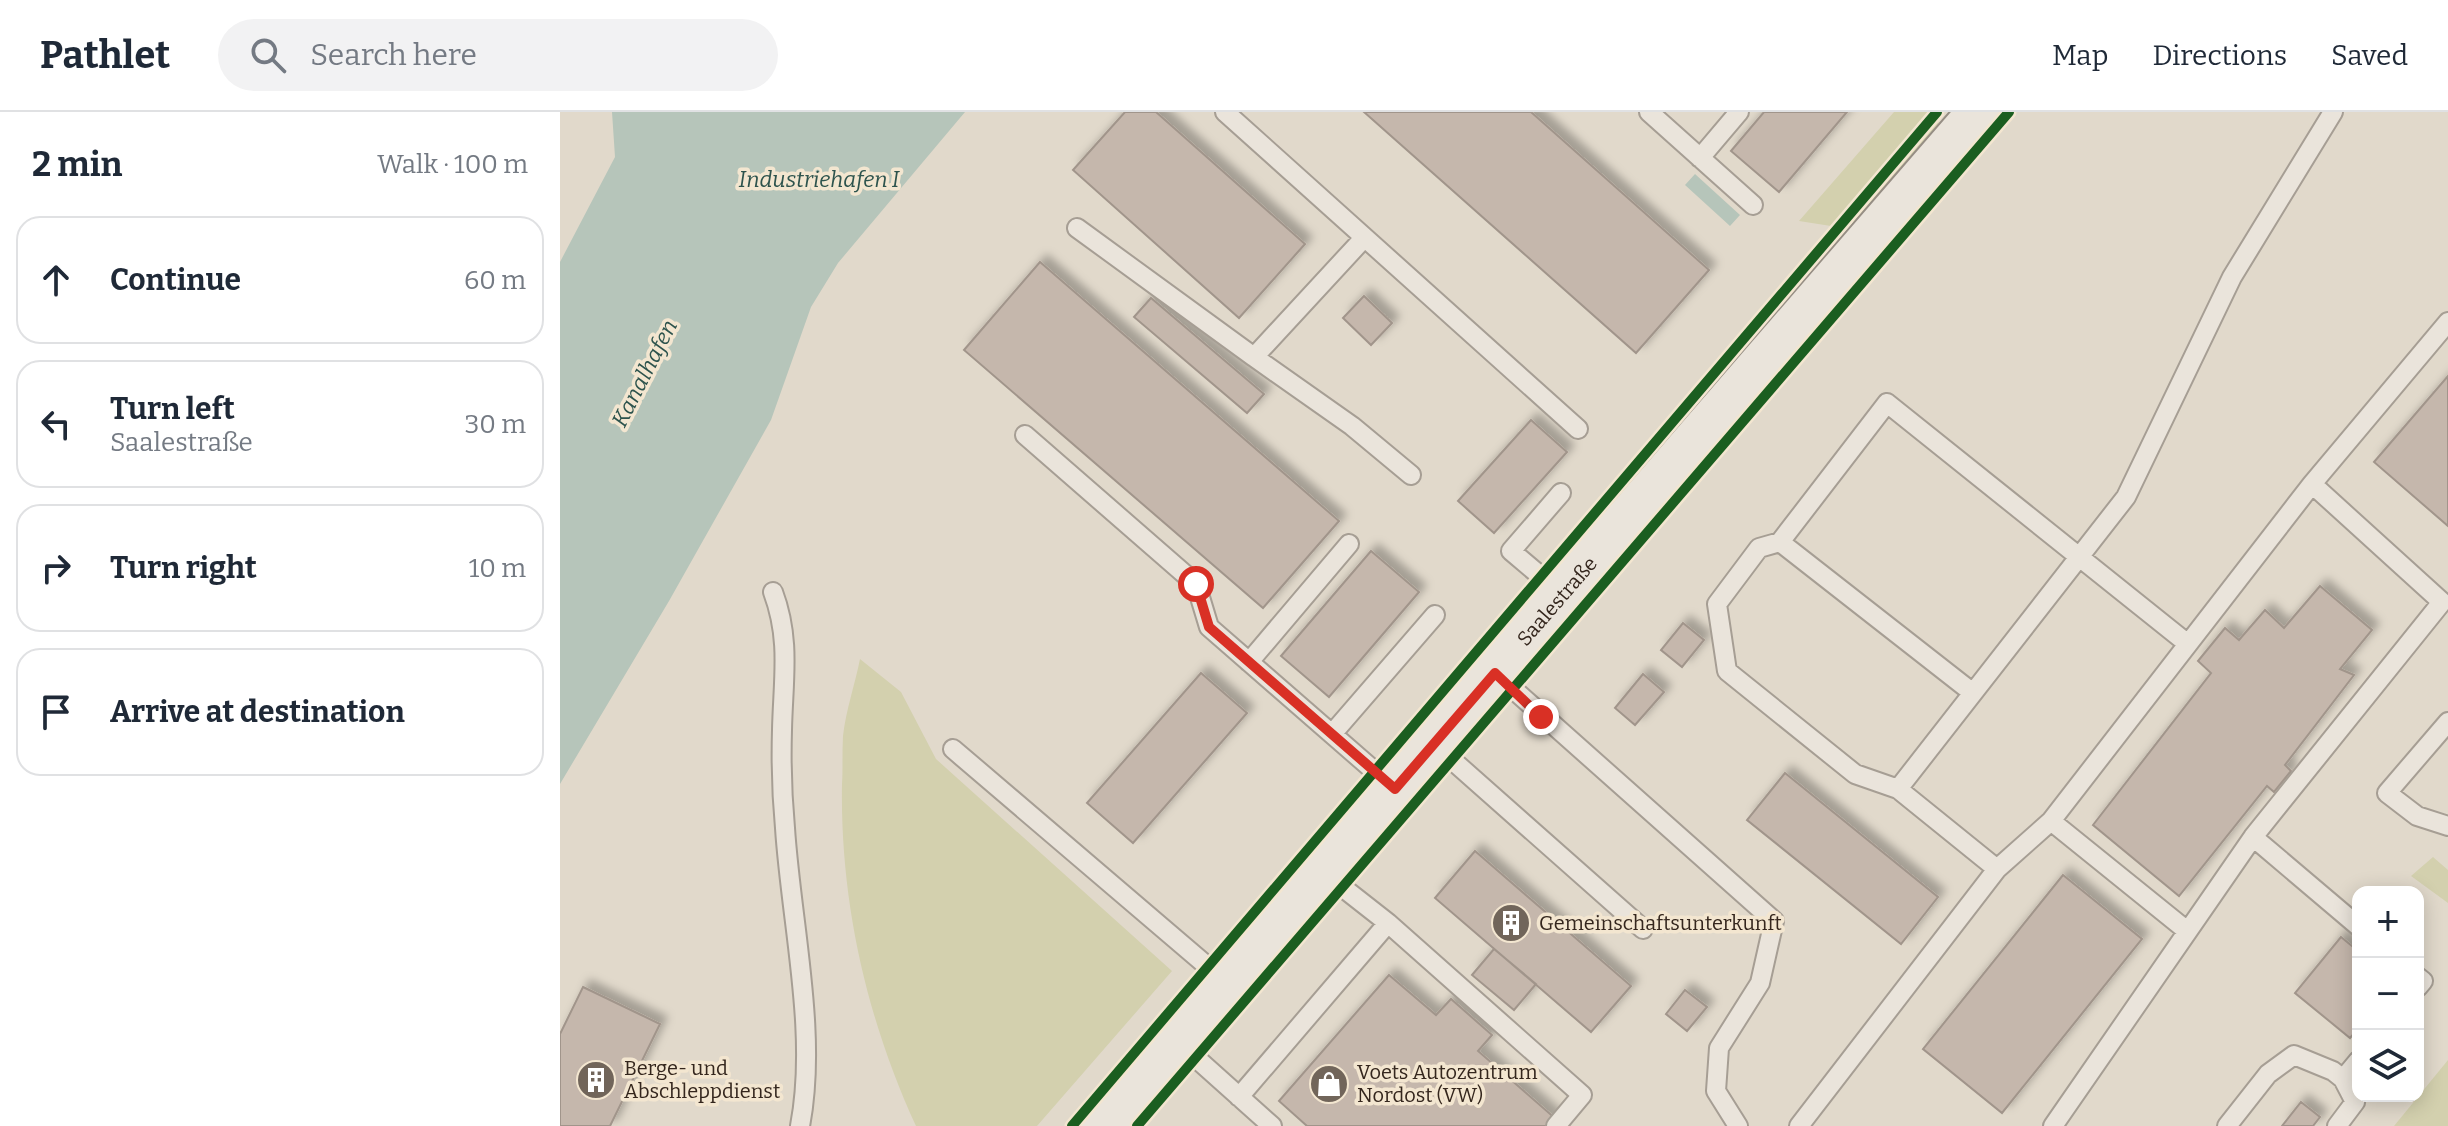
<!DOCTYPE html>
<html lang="en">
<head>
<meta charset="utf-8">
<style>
  body { margin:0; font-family:Bitter,serif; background:#f2f2f3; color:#1f2937 }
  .controls { position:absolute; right:24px; bottom:24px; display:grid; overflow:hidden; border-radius:16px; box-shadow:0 4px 20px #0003 }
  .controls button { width:72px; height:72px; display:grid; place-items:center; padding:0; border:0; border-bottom:2px solid #e0e1e3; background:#fff; color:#1f2937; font:40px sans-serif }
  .stop { position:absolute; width:24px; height:24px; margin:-18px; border:6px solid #d93025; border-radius:50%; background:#fff }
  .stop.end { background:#d93025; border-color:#fff; box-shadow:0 2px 8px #0008 }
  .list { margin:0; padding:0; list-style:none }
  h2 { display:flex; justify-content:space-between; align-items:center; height:104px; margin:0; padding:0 32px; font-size:34px }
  h2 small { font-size:26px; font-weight:400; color:#747a83 }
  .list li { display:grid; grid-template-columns:52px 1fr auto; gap:24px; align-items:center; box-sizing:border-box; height:128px; margin:0 16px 16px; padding:0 16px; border:2px solid #e0e1e3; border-radius:24px }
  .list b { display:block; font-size:30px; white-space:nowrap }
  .list p { margin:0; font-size:26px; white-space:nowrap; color:#747a83 }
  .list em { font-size:26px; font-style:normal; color:#747a83 }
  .icon { flex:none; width:44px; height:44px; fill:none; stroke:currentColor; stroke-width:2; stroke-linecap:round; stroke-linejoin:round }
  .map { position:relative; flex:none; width:1888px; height:1014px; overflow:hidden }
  header { display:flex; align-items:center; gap:48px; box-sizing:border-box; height:112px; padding:0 40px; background:#fff; border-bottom:2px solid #e0e1e3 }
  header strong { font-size:38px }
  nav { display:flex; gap:44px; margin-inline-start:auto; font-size:28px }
  .search { width:560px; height:72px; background:#f2f2f3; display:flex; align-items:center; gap:20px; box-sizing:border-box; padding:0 28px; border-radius:44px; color:#747a83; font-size:30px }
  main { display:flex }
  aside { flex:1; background:#fff }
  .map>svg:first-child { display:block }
  .green { fill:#d3d0ae }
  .water { fill:#b6c5ba }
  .building { fill:#c5b7ac; stroke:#a1958b; stroke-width:2; filter:url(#shadow) }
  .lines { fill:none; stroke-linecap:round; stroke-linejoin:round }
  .service-casing { stroke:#a69e94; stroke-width:22 }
  .secondary-casing { stroke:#968e84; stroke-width:48 }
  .service { stroke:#eae4db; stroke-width:18 }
  .secondary { stroke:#eae4db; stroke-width:44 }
  .cycleway-casing { stroke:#f3e6d0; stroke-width:15 }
  .cycleway { stroke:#1b5e20; stroke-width:10 }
  .route { stroke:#d93025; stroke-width:10 }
  .labels { text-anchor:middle; stroke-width:7; stroke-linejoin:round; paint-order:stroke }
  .street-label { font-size:20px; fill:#34261d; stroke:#f3e6d0 }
  .poi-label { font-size:20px; fill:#34261d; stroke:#f3e6d0; text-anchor:start }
  .water-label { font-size:22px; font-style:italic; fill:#2d534d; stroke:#f3e6d0 }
</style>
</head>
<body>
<header>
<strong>Pathlet</strong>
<div class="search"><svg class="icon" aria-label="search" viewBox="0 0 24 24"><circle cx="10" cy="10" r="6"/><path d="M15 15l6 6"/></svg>Search here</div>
<nav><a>Map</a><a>Directions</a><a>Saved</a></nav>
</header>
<main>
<aside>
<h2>2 min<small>Walk · 100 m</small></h2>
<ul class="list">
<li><svg class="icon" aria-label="ahead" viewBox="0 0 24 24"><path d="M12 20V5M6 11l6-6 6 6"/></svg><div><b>Continue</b></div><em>60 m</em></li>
<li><svg class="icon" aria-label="left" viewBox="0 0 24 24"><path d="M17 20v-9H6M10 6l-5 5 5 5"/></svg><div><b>Turn left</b><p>Saalestraße</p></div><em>30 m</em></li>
<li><svg class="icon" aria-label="right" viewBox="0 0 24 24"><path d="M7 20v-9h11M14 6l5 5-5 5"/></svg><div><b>Turn right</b></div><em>10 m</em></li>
<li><svg class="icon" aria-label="arrive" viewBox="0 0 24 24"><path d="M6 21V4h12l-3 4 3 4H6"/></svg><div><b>Arrive at destination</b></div></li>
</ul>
</aside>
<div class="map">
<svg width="1888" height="1014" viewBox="0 0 1888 1014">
  <defs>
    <filter id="shadow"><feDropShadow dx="7" dy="-7" stdDeviation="4" flood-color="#0004"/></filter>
  </defs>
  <rect width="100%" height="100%" fill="#e1d9cb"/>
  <path class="green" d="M 1334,0 L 1370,0 L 1271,114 L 1239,109 Z
    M 1380,5 L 1375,23 L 1302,110 L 1289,110 Z
    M 300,547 L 341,580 L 376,647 L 612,859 L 477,1014 L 356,1014 C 307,908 280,790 282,672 C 283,657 282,640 283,624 C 286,598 295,572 300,547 Z
    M 1873,745 L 1888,758 L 1888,791 L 1851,764 Z
    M 1888,948 L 1888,1014 L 1834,1014 Z"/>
  <path class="water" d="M 52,0 L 405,0 L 278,151 L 251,195 L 211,308 L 109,489 L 0,672 L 0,150 L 55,45 Z
    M 1135,62 L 1180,103 L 1170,114 L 1125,73 Z"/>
  <path class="building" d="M 565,0 L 596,0 L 745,132 L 679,206 L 513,58 Z
    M 804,0 L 971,0 L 1149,158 L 1076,241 Z
    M 1204,0 L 1287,0 L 1219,80 L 1171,39 Z
    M 480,150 L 779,409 L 703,496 L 404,238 Z
    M 804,184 L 832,211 L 811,233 L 783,206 Z
    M 591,186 L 704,282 L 687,301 L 574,205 Z
    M 1888,264 L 1888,414 L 1814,350 Z
    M 971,308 L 1007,340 L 934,421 L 898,389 Z
    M 811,439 L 859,480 L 769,585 L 721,544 Z
    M 1760,474 L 1812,518 L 1780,557 L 1794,563 L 1725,653 L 1731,659 L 1714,680 L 1707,674 L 1619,784 L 1533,713 L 1651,561 L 1638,549 L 1665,516 L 1679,528 L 1705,498 L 1724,516 Z
    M 1123,511 L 1144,528 L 1122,555 L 1101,538 Z
    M 641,561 L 687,601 L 573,731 L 527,691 Z
    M 1083,562 L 1104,580 L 1075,613 L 1055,596 Z
    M 1225,661 L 1378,785 L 1341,832 L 1187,708 Z
    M 915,739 L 1071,874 L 1031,920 L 875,786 Z
    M 1503,763 L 1582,827 L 1442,1001 L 1363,937 Z
    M 1781,825 L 1798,839 L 1798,917 L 1790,926 L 1735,881 Z
    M 934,837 L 976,872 L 954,898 L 912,863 Z
    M 829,863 L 876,903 L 891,887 L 932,923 L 918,939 L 997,1008 L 991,1014 L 747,1014 L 719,989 Z
    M 23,875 L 100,912 L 50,1014 L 0,1014 L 0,922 Z
    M 1125,878 L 1147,895 L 1127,919 L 1106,902 Z
    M 1741,990 L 1760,1005 L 1753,1014 L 1722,1014 Z"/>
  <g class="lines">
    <g class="service-casing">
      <path id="service" d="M 665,0 L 1018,317
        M 1089,0 L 1193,93
        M 1140,46 L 1179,0
        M 517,116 L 694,245 L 804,126
        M 694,245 L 792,314 L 851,363
        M 465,323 L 636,472 L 649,515 L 835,677
        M 1001,381 L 951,439 L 1003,483
        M 1220,430 L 1199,436 L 1157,492 L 1167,559 L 1295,662 L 1338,677
        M 213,480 C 231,528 223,568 222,618 C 221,651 222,684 225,716 C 231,810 258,921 240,1014
        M 689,550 L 789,432
        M 935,561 L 1214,809 L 1200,871 L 1159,936 L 1156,979 L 1178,1014
        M 1413,581 L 1220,430 L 1327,291 L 1628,532
        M 1888,610 L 1827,681 L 1857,704 L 1888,714
        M 772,622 L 875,503
        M 874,632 L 1083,817
        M 393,637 L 667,871
        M 1491,709 L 1626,818
        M 1693,725 L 1798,814
        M 1437,757 L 1338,677 L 1566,385 L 1672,165 L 1773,0
        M 763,760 L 828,811 L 1022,983 L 996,1014
        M 1858,865 L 1863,869 L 1858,875
        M 617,929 L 712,1014
        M 1783,967 L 1798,949
        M 679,985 L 828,811
        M 1239,1014 L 1437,757 L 1491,709 L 1752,372
        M 1493,1014 L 1693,725 L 1882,490 L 1752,372 L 1888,210
        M 1667,1014 L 1708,962 L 1734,943 L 1773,959 L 1783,967 L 1795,990 L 1777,1014"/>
    </g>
    <g class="secondary-casing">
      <g id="secondary">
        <path id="s1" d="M 543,1014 L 1420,0"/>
      </g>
    </g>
    <use href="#service" class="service"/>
    <use href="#secondary" class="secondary"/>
    <g class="cycleway-casing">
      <path id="cycleway" d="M 512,1014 L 1377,0
        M 577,1014 L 1449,0"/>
    </g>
    <use href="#cycleway" class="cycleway"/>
  </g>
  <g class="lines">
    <path class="route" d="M 636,472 L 649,515 L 835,677 L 935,561 L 981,605"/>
  </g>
  <defs>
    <g id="building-disc" transform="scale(2)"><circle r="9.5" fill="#71655a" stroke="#f3e6d0"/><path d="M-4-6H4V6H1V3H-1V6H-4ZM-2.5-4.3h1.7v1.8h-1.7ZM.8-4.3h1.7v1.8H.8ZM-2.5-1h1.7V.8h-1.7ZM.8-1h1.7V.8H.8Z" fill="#fff"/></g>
    <g id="shop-disc" transform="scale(2)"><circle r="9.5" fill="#71655a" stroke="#f3e6d0"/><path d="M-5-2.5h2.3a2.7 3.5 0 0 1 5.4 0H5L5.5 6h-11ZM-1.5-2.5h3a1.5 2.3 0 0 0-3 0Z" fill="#fff"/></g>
  </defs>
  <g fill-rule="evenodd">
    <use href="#building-disc" x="951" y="811"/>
    <use href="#building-disc" x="36" y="968"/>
    <use href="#shop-disc" x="769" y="972"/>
  </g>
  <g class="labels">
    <g class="street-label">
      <text dy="7" stroke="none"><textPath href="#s1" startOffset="694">Saalestraße</textPath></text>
    </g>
    <g class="poi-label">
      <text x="979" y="818">Gemeinschaftsunterkunft</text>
      <text x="64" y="963">Berge- und<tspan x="64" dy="23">Abschleppdienst</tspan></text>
      <text x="797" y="967">Voets Autozentrum<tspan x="797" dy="23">Nordost (VW)</tspan></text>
    </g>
    <g class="water-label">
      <text x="259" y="75">Industriehafen I</text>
      <text transform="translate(84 261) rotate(-63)" y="8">Kanalhafen</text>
    </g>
  </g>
</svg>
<div class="controls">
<button>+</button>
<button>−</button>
<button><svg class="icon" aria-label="layers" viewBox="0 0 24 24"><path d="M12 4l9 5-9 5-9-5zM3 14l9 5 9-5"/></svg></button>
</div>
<div class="stop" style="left:636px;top:472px"></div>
<div class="stop end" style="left:981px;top:605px"></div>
</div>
</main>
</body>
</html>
